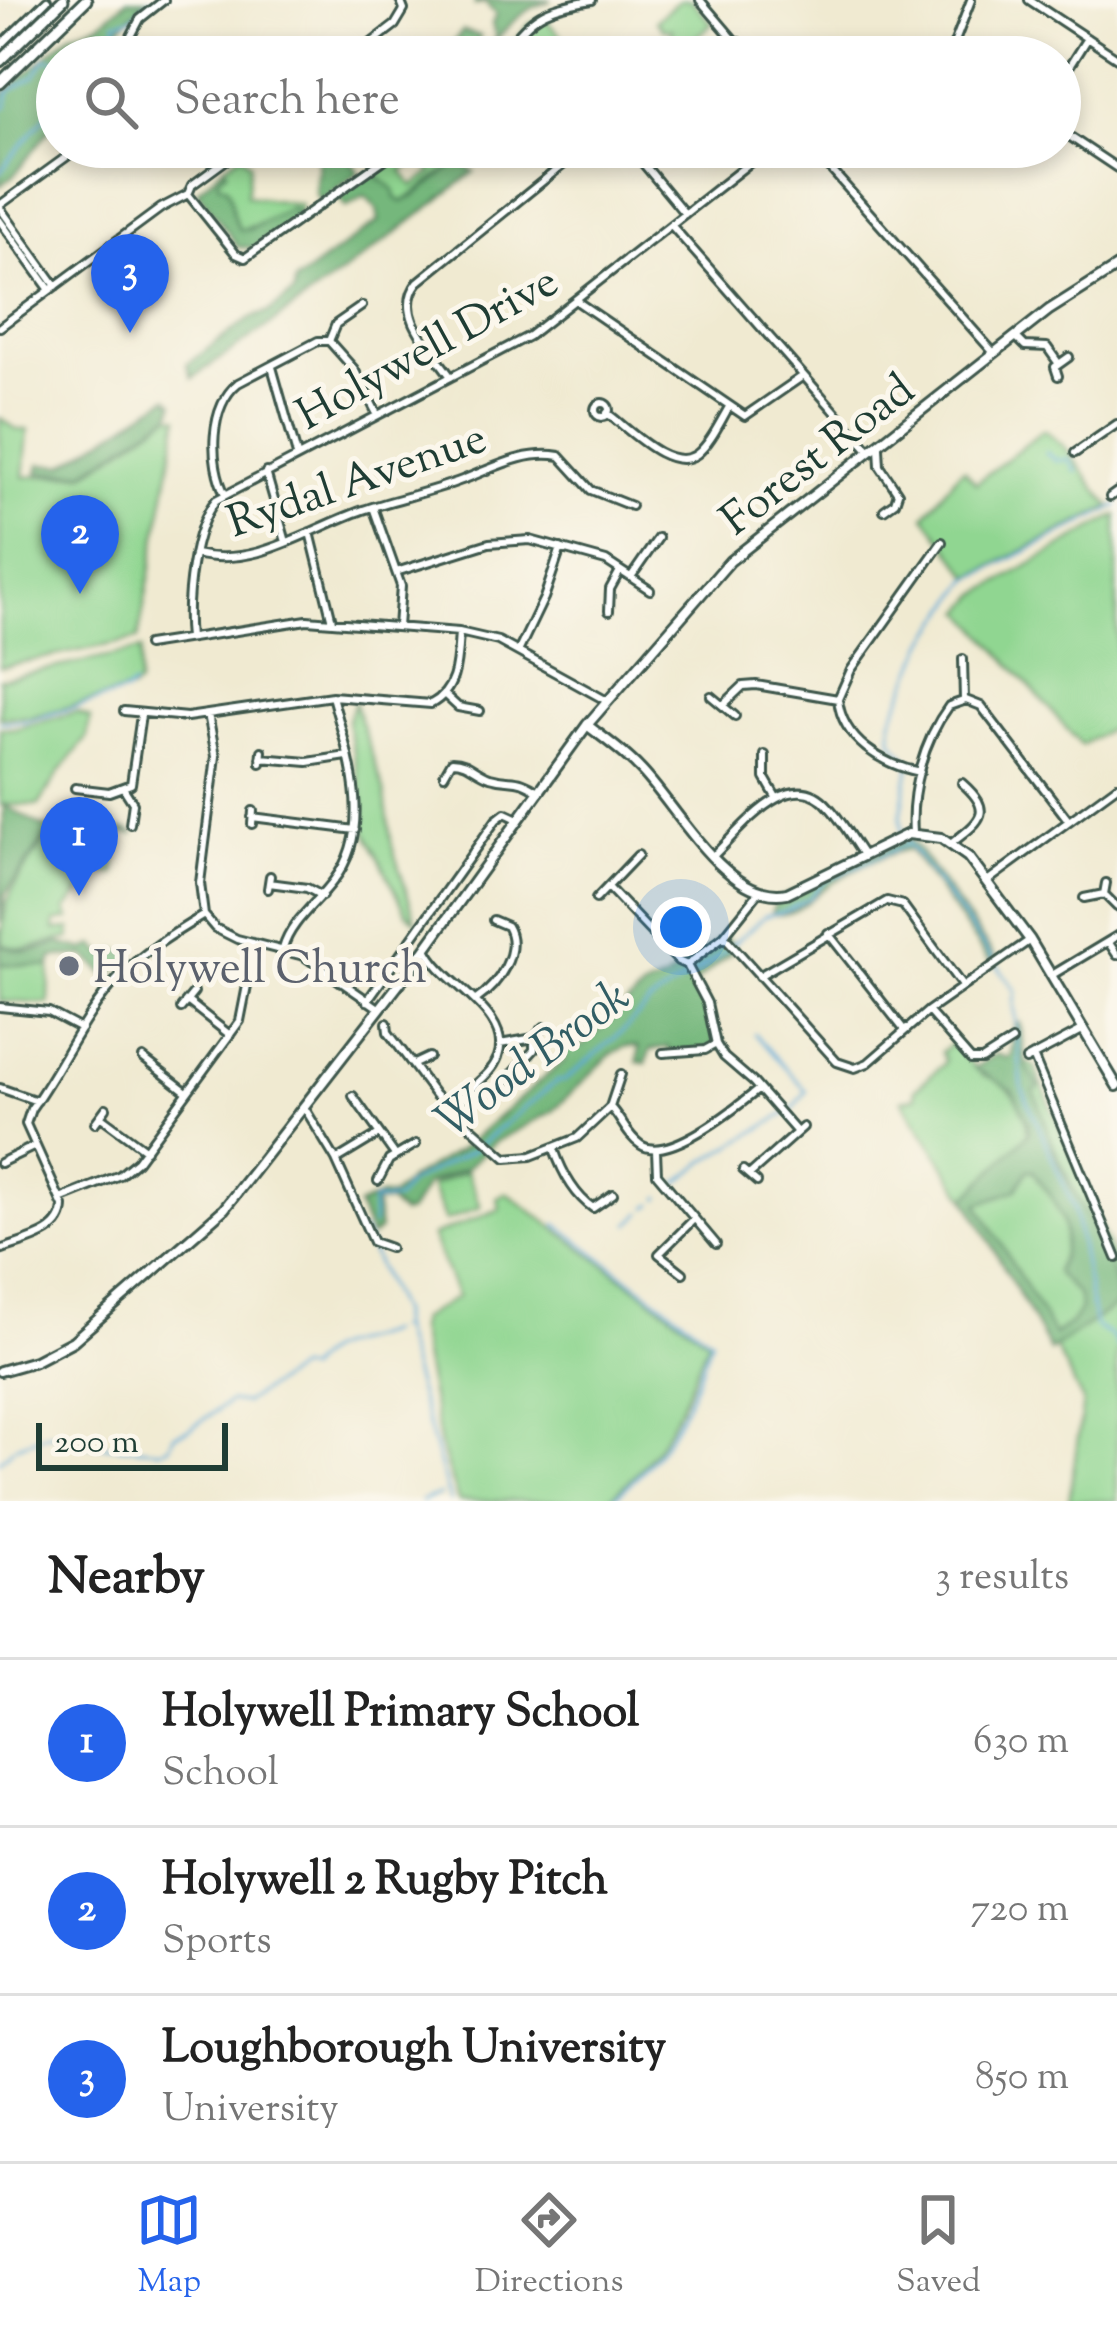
<!DOCTYPE html>
<html lang="en">
<head>
<meta charset="utf-8">
<style>
  body { margin:0; font-family:"Sorts Mill Goudy",serif; background:#f2f2f2; color:#222 }
  .scale { position:absolute; left:36px; bottom:30px; width:192px; box-sizing:border-box; padding-left:12px; border:6px solid #1f3d34; border-top:0; font-size:33px; line-height:42px; white-space:nowrap; color:#1f3d34; -webkit-text-stroke:9px #fbf7ec; paint-order:stroke }
  .you { position:absolute; left:681px; top:927px; width:42px; height:42px; margin:-30px; border:9px solid #fff; border-radius:50%; background:#1a73e8; box-shadow:0 0 0 18px #1a73e833 }
  .badge { display:grid; place-items:center; width:78px; height:78px; border-radius:50%; background:#2563eb; color:#fff; font-size:39px; font-weight:700 }
  .pin { position:absolute; translate:-50% -99px; filter:drop-shadow(0 3px 6px #0008) }
  .pin::after { content:''; position:absolute; top:63px; width:42px; height:36px; background:inherit; clip-path:polygon(0 0,100% 0,50% 100%) }
  .list { margin:0; padding:0; list-style:none }
  h2 { display:flex; justify-content:space-between; align-items:center; height:156px; margin:0; padding:0 48px; font-size:51px }
  h2 small { font-size:39px; font-weight:400; color:#767676 }
  .list li { display:grid; grid-template-columns:78px 1fr auto; gap:36px; align-items:center; box-sizing:border-box; height:168px; padding:0 48px; border-top:3px solid #e0e0e0 }
  .list b { display:block; font-size:45px; white-space:nowrap }
  .list p { margin:0; font-size:39px; white-space:nowrap; color:#767676 }
  .list em { font-size:39px; font-style:normal; color:#767676 }
  .icon { flex:none; width:66px; height:66px; fill:none; stroke:currentColor; stroke-width:2; stroke-linecap:round; stroke-linejoin:round }
  .map { position:relative; flex:none; width:1117px; height:1501px; overflow:hidden }
  .search { position:absolute; background:#fff; box-shadow:0 6px 18px #0003; left:36px; right:36px; top:36px; height:132px; display:flex; align-items:center; gap:30px; box-sizing:border-box; padding:0 42px; border-radius:66px; color:#767676; font-size:45px }
  .sheet { height:660px; background:#fff }
  nav { display:flex; justify-content:space-around; align-items:center; box-sizing:border-box; height:168px; border-top:3px solid #e0e0e0; background:#fff; font-size:33px; color:#767676 }
  nav a { display:grid; justify-items:center; gap:6px }
  nav .on { color:#2563eb }
  .map>svg:first-child { display:block }
  .green { fill:#90d691; stroke:#588a62; stroke-width:3 }
  .forest { fill:#74b77b; stroke:#4a7a58; stroke-width:3; fill-rule:evenodd }
  .lines { fill:none; stroke-linecap:round; stroke-linejoin:round }
  .stream { stroke:#5fabd7; stroke-width:3 }
  .street-casing { stroke:#3e574c; stroke-width:12 }
  .secondary-casing { stroke:#3e574c; stroke-width:14 }
  .primary-casing { stroke:#3e574c; stroke-width:15 }
  .street { stroke:#fff; stroke-width:6 }
  .secondary { stroke:#fff; stroke-width:8 }
  .primary { stroke:#fff; stroke-width:9 }
  .worship-dot { fill:#6b7280; stroke:#fbf7ec; stroke-width:4.5 }
  .labels { text-anchor:middle; stroke-width:10; stroke-linejoin:round; paint-order:stroke }
  .street-label { font-size:45px; fill:#1f3d34; stroke:#fbf7ec }
  .worship-label { font-size:45px; fill:#5b616d; stroke:#fbf7ec; text-anchor:start }
  .water-label { font-size:48px; font-style:italic; fill:#325e65; stroke:#fbf7ec }
</style>
</head>
<body>
<div class="map">
<svg width="1117" height="1501" viewBox="0 0 1117 1501">
  <rect width="100%" height="100%" fill="#fbf7ec"/>
  <filter id="ink" filterUnits="userSpaceOnUse"><feTurbulence type="fractalNoise" baseFrequency=".00833" numOctaves="2"/><feDisplacementMap in="SourceGraphic" scale="24" xChannelSelector="R" yChannelSelector="G"/><feConvolveMatrix kernelMatrix="1 2 1 2 8 2 1 2 1" color-interpolation-filters="sRGB"/></filter>
  <filter id="wash" filterUnits="userSpaceOnUse"><feTurbulence type="fractalNoise" baseFrequency=".004" numOctaves="4" result="noise"/><feDisplacementMap in="SourceGraphic" scale="48" xChannelSelector="R" yChannelSelector="G"/><feGaussianBlur stdDeviation="2.7" result="paint"/><feColorMatrix in="noise" values="0 0 0 0 0 0 0 0 0 0 0 0 0 0 0 0 0 1.4 0 .05"/><feComposite in="paint" operator="in"/></filter>
  <g filter="url(#wash)">
    <rect width="100%" height="100%" fill="#f0ead1"/>
    <path class="green" d="M 680,0 L 692,0 L 712,24 L 681,50 L 670,37 L 672,29 L 663,29 L 656,20 Z
      M 558,9 L 547,22 L 583,57 L 502,57 L 529,24 Z
      M 406,147 L 435,147 L 452,167 L 402,202 L 396,198 L 394,189 L 372,172 L 402,151 L 413,164 L 402,171 L 413,186 L 432,173 L 422,158 L 416,161 Z
      M 241,154 L 250,163 L 246,196 L 300,204 L 299,216 L 297,211 L 240,230 C 237,226 219,184 218,178 L 227,171 L 224,166 Z
      M 171,415 L 179,417 L 138,639 L 0,667 L 0,418 L 18,430 L 28,430 L 24,477 L 86,474 Z
      M 1043,430 C 1074,448 1086,482 1111,506 L 971,577 L 925,516 L 958,473 L 964,469 L 976,483 Z
      M 1117,515 L 1117,725 L 1081,745 L 964,611 L 979,594 Z
      M 141,650 L 138,685 L 132,690 L 31,717 L 0,717 L 0,679 Z
      M 354,702 L 384,790 L 392,846 L 416,921 L 406,912 L 366,832 L 363,798 L 347,722 Z
      M 76,712 L 90,718 L 87,738 L 59,773 L 39,805 L 0,805 L 0,728 L 15,729 Z
      M 48,838 L 84,839 L 86,846 L 100,847 L 101,841 L 118,843 L 115,874 L 98,872 L 66,910 L 70,919 L 55,922 L 55,930 L 71,929 L 70,938 C 43,941 30,956 3,944 C 0,895 21,875 48,838 Z
      M 0,964 L 50,966 L 49,1004 L 0,1001 Z
      M 952,1043 L 983,1076 C 1010,1080 1026,1107 1028,1134 L 966,1198 L 902,1100 L 916,1097 L 915,1089 L 943,1065 L 945,1060 L 941,1052 Z
      M 1029,1063 L 1034,1066 L 1117,1267 L 1117,1288 C 1088,1213 1046,1143 1026,1064 Z
      M 1028,1170 L 1033,1170 C 1057,1208 1077,1226 1055,1272 L 1079,1296 L 1080,1310 L 1070,1324 L 1053,1335 L 978,1204 L 1016,1190 Z
      M 467,1171 L 481,1207 L 445,1221 L 431,1186 Z
      M 507,1193 L 708,1340 C 684,1402 661,1461 605,1501 L 458,1501 L 440,1446 L 418,1329 L 420,1319 L 457,1297 L 432,1236 L 500,1209 L 497,1198 Z
      M 1117,1305 L 1117,1501 L 1069,1501 L 1083,1402 L 1055,1347 Z"/>
    <path class="forest" d="M 127,0 L 146,0 L 104,44 L 101,57 L 57,57 L 57,120 L 15,174 L 0,186 L 0,97 L 72,33 L 99,24 Z
      M 475,0 L 552,0 C 527,7 514,20 497,39 L 501,44 L 490,57 L 440,57 L 463,31 L 480,36 L 478,42 L 486,48 L 496,38 L 492,24 L 496,14 L 484,2 L 475,5 Z
      M 320,147 L 340,147 L 359,172 L 320,201 L 315,192 Z
      M 435,147 L 474,172 C 383,245 290,313 192,378 L 187,364 L 250,318 L 269,312 L 294,293 L 295,282 L 379,221 L 377,209 L 365,196 L 346,207 L 338,196 L 372,172 L 394,189 L 396,198 L 402,202 L 415,196 L 452,167 Z
      M 224,166 L 227,171 L 218,178 L 219,184 L 226,186 C 235,199 229,216 240,230 L 250,229 L 292,207 L 297,217 L 254,248 L 238,247 L 198,191 Z
      M 168,397 L 174,403 L 171,414 L 85,472 L 38,473 L 40,464 L 64,465 Z
      M 4,805 L 43,827 L 128,830 L 135,834 L 103,833 L 101,836 L 49,832 L 5,894 L 0,922 Z
      M 910,838 L 995,957 L 989,961 L 909,849 C 884,853 850,871 829,885 C 809,898 797,918 771,914 L 776,900 Z
      M 0,928 L 1,945 C 30,956 32,951 59,943 L 85,950 L 95,945 L 107,956 L 116,950 L 134,955 L 109,977 L 85,956 L 52,957 L 50,966 L 0,964 Z
      M 724,936 L 735,949 L 695,982 L 707,1003 L 716,1044 L 705,1050 L 669,1052 L 668,1047 L 650,1050 L 646,1063 L 638,1062 L 639,1047 L 626,1046 L 610,1055 L 553,1111 L 495,1142 L 466,1168 L 427,1184 L 409,1212 L 402,1214 L 388,1202 L 375,1203 L 379,1230 L 371,1237 L 358,1206 L 380,1196 L 391,1197 L 410,1179 L 461,1149 L 566,1059 L 565,1049 L 582,1046 L 644,989 L 666,979 Z
      M 1020,1023 L 1026,1066 L 1039,1087 L 1034,1092 C 1045,1113 1048,1134 1056,1155 C 1075,1203 1117,1252 1117,1305 L 1050,1351 L 966,1198 L 1028,1134 L 1028,1122 L 1012,1090 L 974,1068 L 996,1054 L 1007,1058 L 1011,1055 L 1015,1024 ZM 1028,1170 L 1033,1170 C 1057,1207 1077,1227 1055,1272 L 1079,1296 L 1080,1310 L 1070,1324 L 1054,1335 L 978,1204 L 1016,1190 Z"/>
    <g class="lines">
      <path class="stream" d="M 94,57 L 117,28 L 116,22 L 132,18 L 151,0
        M 0,110 L 7,106 L 9,92 L 35,76 L 46,58 L 57,61
        M 0,116 L 0,121
        M 0,172 L 57,102
        M 1045,452 L 1056,460 L 1069,460 L 1077,472
        M 0,722 L 27,721 L 125,693 L 133,686
        M 902,832 L 901,815 L 910,762 L 892,739 L 892,719 L 926,642 L 969,580 L 1117,506
        M 909,844 L 1016,991 L 1014,1003 L 1022,1088 L 1074,1208 L 1095,1326 L 1112,1337 L 1117,1347
        M 678,1183 L 704,1162 L 792,1110 L 807,1091 L 755,1034
        M 659,1199 L 661,1197
        M 648,1208 L 653,1204
        M 556,1224 L 711,1339 C 691,1402 664,1461 609,1501
        M 630,1224 L 642,1213
        M 373,1225 L 372,1201 L 396,1200 L 408,1184 L 473,1150 L 557,1081 L 564,1081 L 625,1029 L 650,1003 L 714,960 L 765,916 L 786,911 L 811,897 L 823,882 L 908,844 L 907,840
        M 362,1230 L 399,1313 L 399,1327 L 395,1329
        M 399,1327 L 450,1501
        M 17,1445 L 51,1433 L 71,1443 L 162,1450 L 169,1447 L 174,1435 L 190,1429 L 230,1401 L 244,1403 L 297,1369 L 306,1371 C 326,1340 357,1345 388,1332
        M 0,1461 L 14,1447
        M 421,1501 L 440,1495"/>
    </g>
  </g>
  <g filter="url(#ink)">
    <g class="lines">
      <g class="street-casing">
        <path id="street" d="M 700,0 L 734,40 L 772,57
          M 1029,0 L 1117,58
          M 955,45 L 968,57
          M 0,46 L 47,0
          M 120,57 L 140,19 L 164,0
          M 353,57 L 395,25 L 404,10 L 400,0
          M 498,57 C 535,15 536,10 592,0
          M 949,57 L 971,0
          M 1060,81 L 1087,38
          M 1060,130 L 1117,168
          M 616,147 L 642,162 L 685,214
          M 811,147 L 994,353
          M 188,194 L 236,254 L 245,258 L 402,147
          M 188,194 L 192,185 L 244,147
          M 0,205 L 80,147
          M 0,208 L 56,286
          M 0,221 L 50,290
          M 672,226 L 869,450
          M 578,302 L 745,416 L 803,376
          M 0,327 L 161,208 L 188,194
          M 1015,336 L 1025,346 L 1047,347 L 1059,364
          M 329,341 L 354,369 L 376,412
          M 329,341 L 336,324 L 362,306
          M 272,367 L 297,455
          M 1058,376 L 1055,367 L 1069,357
          M 451,377 C 432,349 393,314 418,282 L 585,147
          M595 410a7 7 0 1 1 14 0a7 7 0 1 1-14 0Z
          M 607,413 C 628,428 670,474 697,454 C 710,444 720,422 729,407
          M 879,447 L 880,466 L 898,493 L 895,502 L 884,510
          M 1075,453 L 1117,424
          M 266,472 L 286,542
          M 225,494 C 209,463 209,407 238,383 L 318,341 L 329,341
          M 1110,497 L 1117,492
          M 373,507 L 401,586 L 398,627
          M 310,532 L 332,621
          M 195,554 C 256,569 308,529 363,510 C 396,499 430,492 462,480 C 494,468 524,450 560,456 L 591,490 L 631,506
          M 396,572 L 489,543 L 530,540 L 606,561 L 650,590
          M 631,577 L 658,538
          M 609,611 L 610,589 L 620,571
          M 189,638 C 185,601 192,529 216,500 L 529,336 L 770,147
          M 147,645 L 307,620 L 459,632 L 498,641 L 607,701
          M 519,650 L 544,598 L 561,548
          M 963,659 L 964,700
          M 445,695 L 458,707 L 480,711
          M 711,696 L 735,716
          M 723,705 L 743,686 L 756,685 L 838,699
          M 124,711 L 187,717 L 332,696 L 431,704 C 458,690 457,660 459,632
          M 208,714 L 216,756 L 200,883 L 204,915 L 215,928 L 237,939 L 304,956 L 380,1009
          M 765,755 L 765,778 L 776,797
          M 261,758 L 308,762 L 347,756
          M 261,763 L 262,751
          M 920,772 C 883,765 842,740 838,699 L 851,670 L 942,542
          M 444,775 L 452,761 C 469,761 475,772 490,777 C 514,784 515,775 540,792
          M 75,788 L 109,792 L 131,784 L 141,715
          M 124,789 L 133,803 L 130,824
          M 252,817 L 355,830
          M 252,824 L 253,811
          M 913,833 C 910,791 923,741 949,706 L 966,700 L 981,706 L 1069,821
          M 952,843 C 980,821 995,812 962,783
          M 712,857 C 740,831 790,761 829,807 C 842,821 852,839 863,855
          M 986,882 L 1117,786
          M 269,883 L 307,888 L 322,896
          M 608,887 L 678,961 L 687,965
          M 268,889 L 270,876
          M 1104,894 L 1117,907
          M 1084,898 L 1104,894 L 1106,883
          M 596,899 L 638,855
          M 828,933 L 905,1031
          M 724,936 L 837,1062 L 855,1068 L 868,1063 L 928,1011 L 1030,940
          M 1109,943 L 1117,955
          M 426,948 C 440,983 514,1013 498,1057 C 490,1079 464,1089 454,1109
          M 283,949 C 290,922 318,902 334,880 C 375,827 348,755 332,696
          M 688,964 L 724,936 L 760,891
          M 687,965 L 707,1003 L 716,1044 L 724,1057 L 753,1082 L 796,1131
          M 1052,975 L 1117,936
          M 759,976 L 887,901 L 903,905 L 962,986
          M 476,1000 C 498,985 522,951 507,926 L 493,920
          M 187,1001 L 230,1035
          M 367,1001 L 496,820 L 505,813 L 518,819
          M 0,1007 L 49,1012 L 81,1029
          M 181,1008 L 194,992
          M 928,1011 L 971,1060 L 982,1060 L 1012,1041
          M 387,1023 L 388,1032 L 435,1095 L 506,1158 L 531,1156 L 577,1138 L 610,1107
          M 500,1044 L 534,1038
          M 663,1053 L 705,1050 L 716,1044
          M 1033,1056 L 1117,1258
          M 143,1058 L 187,1092
          M 1026,1060 L 1084,1029
          M 414,1064 L 429,1057
          M 506,1080 L 534,1050 L 534,1038 L 544,1027
          M 0,1088 L 37,1101
          M 353,1096 L 395,1155
          M 304,1107 L 336,1160 L 373,1242 L 390,1248
          M 610,1107 C 621,1118 627,1136 641,1145 C 668,1163 737,1107 759,1089
          M 610,1107 L 621,1074
          M 100,1116 L 146,1150
          M 95,1123 L 106,1108
          M 554,1149 C 562,1172 573,1194 593,1208 L 613,1194
          M 656,1150 L 657,1174 L 716,1244
          M 336,1160 L 379,1134
          M 0,1163 L 35,1146
          M 743,1170 L 757,1182
          M 749,1175 L 803,1127
          M 378,1181 L 389,1160 L 416,1144
          M 60,1199 L 120,1175 L 137,1161 L 240,1021 L 255,945
          M 0,1250 C 23,1241 63,1235 63,1206 L 26,1124 L 31,1109 C 62,1066 83,1015 120,976 C 145,951 174,933 204,915
          M 683,1273 L 659,1254 L 694,1219"/>
      </g>
      <g class="secondary-casing">
        <path id="secondary" d="M 587,725 C 605,739 624,752 639,768 C 675,803 727,905 787,893 L 908,834 L 941,838 L 968,857 L 1030,940 L 1117,1086
          M 0,1371 L 35,1361 L 73,1341 L 224,1209 L 413,966 L 587,725 L 730,561 L 1049,310 L 1117,267"/>
      </g>
      <g class="primary-casing">
        <path id="primary" d="M 0,61 L 63,0
          M 0,83 L 86,0"/>
      </g>
      <use href="#street" class="street"/>
      <use href="#secondary" class="secondary"/>
      <use href="#primary" class="primary"/>
    </g>
  </g>
  <circle class="worship-dot" cx="69" cy="966" r="12"/>
  <g class="labels">
    <g class="street-label">
      <text transform="translate(426 346) rotate(-29)" y="16">Holywell Drive</text>
      <text transform="translate(816 453) rotate(-38)" y="16">Forest Road</text>
      <text transform="translate(356 478) rotate(-19)" y="16">Rydal Avenue</text>
    </g>
    <g class="worship-label">
      <text x="93" y="982">Holywell Church</text>
    </g>
    <g class="water-label">
      <text transform="translate(531 1057) rotate(-37)" y="17">Wood Brook</text>
    </g>
  </g>
</svg>
<div class="scale">200 m</div>
<div class="you"></div>
<div class="pin badge" style="left:79px;top:896px">1</div>
<div class="pin badge" style="left:80px;top:594px">2</div>
<div class="pin badge" style="left:130px;top:333px">3</div>
<div class="search"><svg class="icon" aria-label="search" viewBox="0 0 24 24"><circle cx="10" cy="10" r="6"/><path d="M15 15l6 6"/></svg>Search here</div>
</div>
<section class="sheet">
<h2>Nearby<small>3 results</small></h2>
<ul class="list">
<li><span class="badge">1</span><div><b>Holywell Primary School</b><p>School</p></div><em>630 m</em></li>
<li><span class="badge">2</span><div><b>Holywell 2 Rugby Pitch</b><p>Sports</p></div><em>720 m</em></li>
<li><span class="badge">3</span><div><b>Loughborough University</b><p>University</p></div><em>850 m</em></li>
</ul>
</section>
<nav>
<a class="on"><svg class="icon" aria-label="map" viewBox="0 0 24 24"><path d="M3 6l6-2 6 2 6-2v14l-6 2-6-2-6 2zM9 4v14M15 6v14"/></svg>Map</a>
<a><svg class="icon" aria-label="directions" viewBox="0 0 24 24"><path d="M12 3l9 9-9 9-9-9zM9 14v-3h6M13 9l2 2-2 2"/></svg>Directions</a>
<a><svg class="icon" aria-label="saved" viewBox="0 0 24 24"><path d="M7 4h10v16l-5-4-5 4z"/></svg>Saved</a>
</nav>
</body>
</html>
